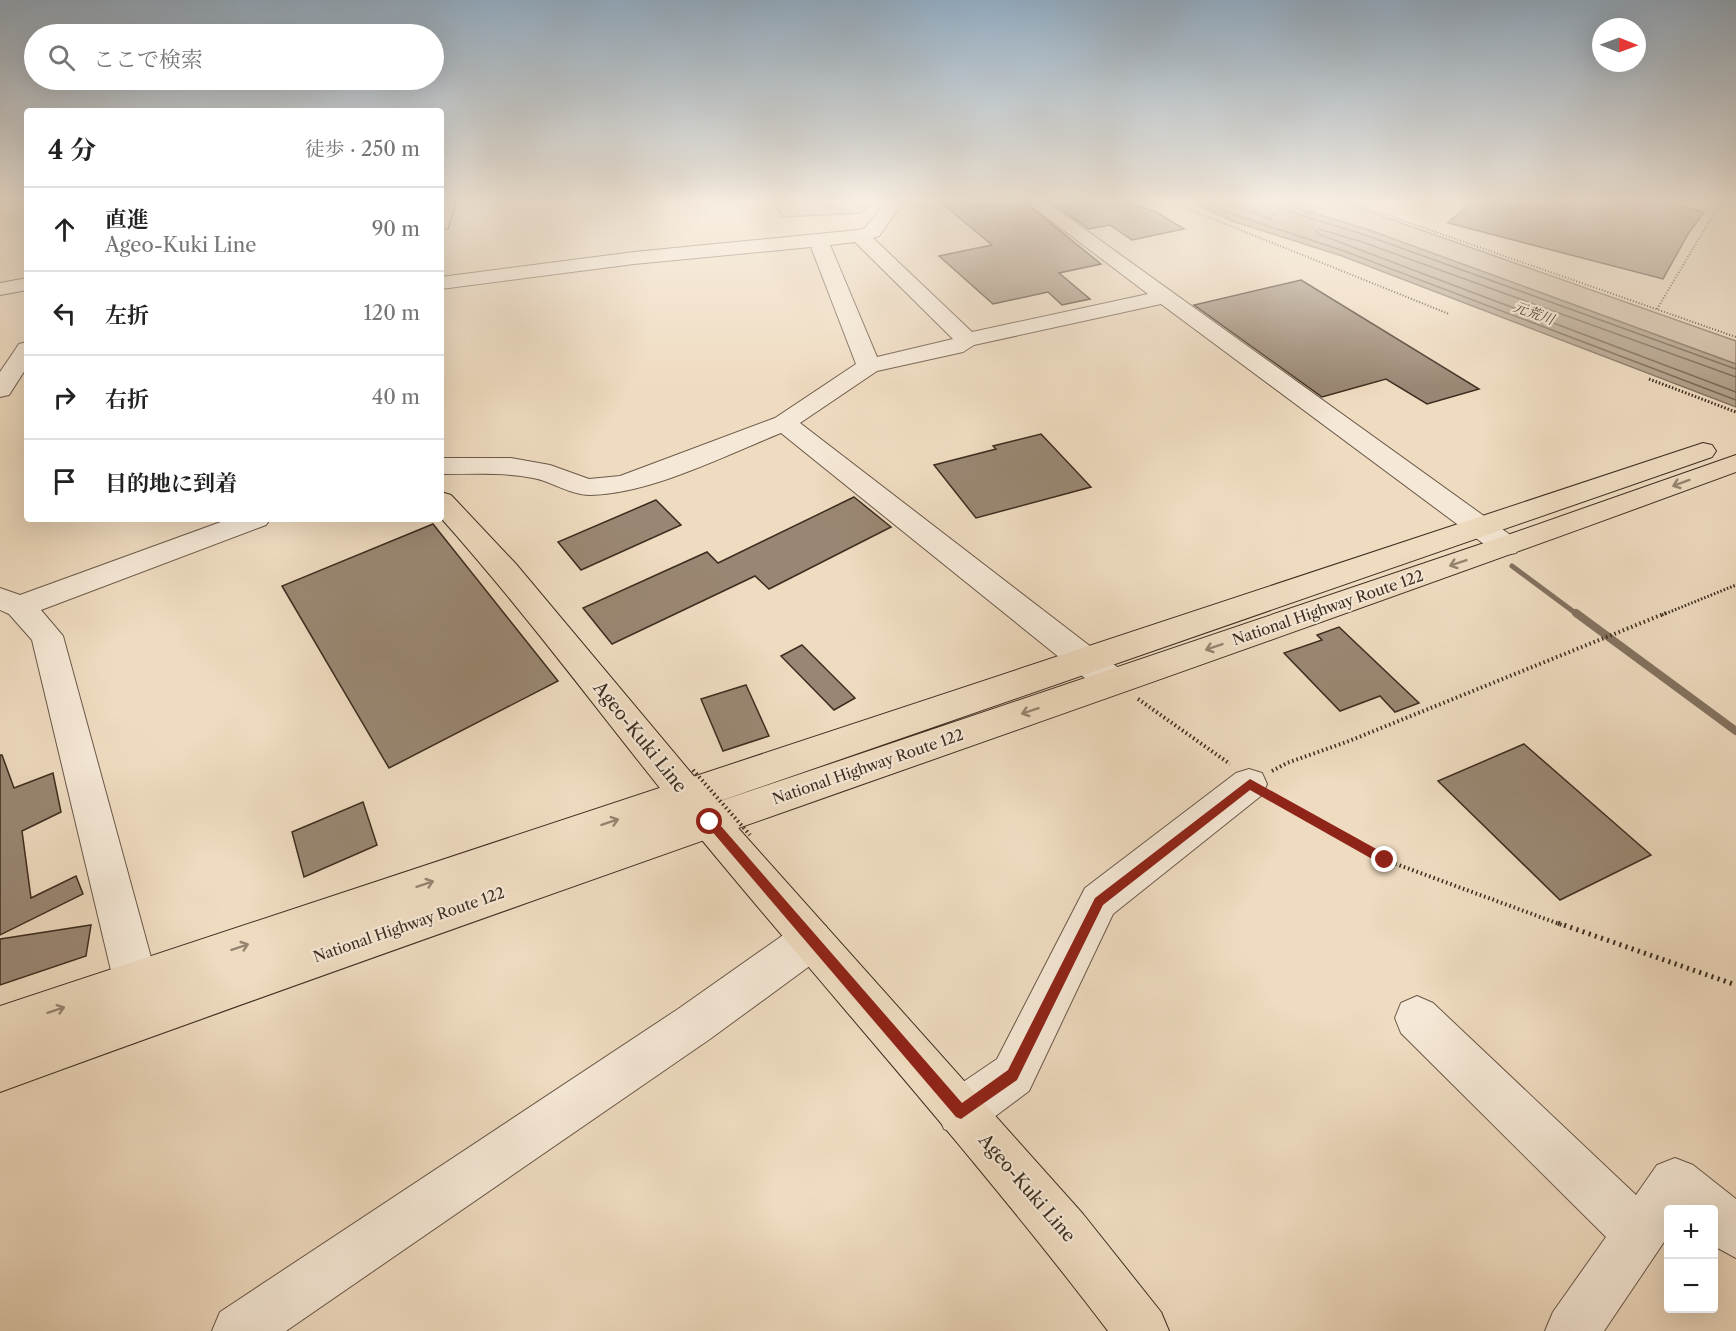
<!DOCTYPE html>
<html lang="ja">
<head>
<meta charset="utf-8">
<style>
  body { margin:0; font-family:"Libre Caslon Text","Noto Serif JP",serif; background:#f2f2f2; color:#222 }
  .controls { position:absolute; right:18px; bottom:18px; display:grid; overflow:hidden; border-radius:6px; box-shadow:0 6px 24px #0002 }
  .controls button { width:54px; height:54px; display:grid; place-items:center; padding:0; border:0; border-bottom:2px solid #e0e0e0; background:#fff; color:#222; font:30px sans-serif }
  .compass { position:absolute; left:1592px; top:18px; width:54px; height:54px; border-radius:50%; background:#fff; box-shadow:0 6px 24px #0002; rotate:91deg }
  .stop { position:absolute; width:18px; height:18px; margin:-14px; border:4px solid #8f2418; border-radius:50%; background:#fff }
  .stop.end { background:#8f2418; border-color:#fff; box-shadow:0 2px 6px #0008 }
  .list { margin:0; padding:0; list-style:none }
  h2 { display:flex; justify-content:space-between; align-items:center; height:78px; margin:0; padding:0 24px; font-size:26px }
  h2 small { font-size:20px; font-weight:400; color:#767676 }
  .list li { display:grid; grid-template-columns:39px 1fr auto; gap:18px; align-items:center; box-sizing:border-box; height:84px; padding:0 24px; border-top:2px solid #e0e0e0 }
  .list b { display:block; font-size:22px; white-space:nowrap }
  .list p { margin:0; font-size:20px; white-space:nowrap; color:#767676 }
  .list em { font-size:20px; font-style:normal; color:#767676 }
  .icon { flex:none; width:33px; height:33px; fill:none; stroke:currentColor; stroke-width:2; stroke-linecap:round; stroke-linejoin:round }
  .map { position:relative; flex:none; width:1736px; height:1331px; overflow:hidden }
  .search { position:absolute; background:#fff; box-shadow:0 6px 24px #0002; left:24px; top:24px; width:420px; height:66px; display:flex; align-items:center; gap:15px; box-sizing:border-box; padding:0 21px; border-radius:33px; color:#767676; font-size:22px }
  .panel { position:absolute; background:#fff; box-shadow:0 6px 24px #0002; left:24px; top:108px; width:420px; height:414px; border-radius:6px }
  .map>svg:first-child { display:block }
  .green { fill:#d1bda5; stroke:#877562; stroke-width:1.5 }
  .water { fill:#b2a08a; stroke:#837260; stroke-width:1.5 }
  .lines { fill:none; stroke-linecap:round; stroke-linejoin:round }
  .shore { stroke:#786655; stroke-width:1.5 }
  .stream-far1 { stroke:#837260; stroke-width:5 }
  .stream { stroke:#837260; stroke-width:8 }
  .building { fill:#9a8773; stroke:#3d2d20; stroke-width:1.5 }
  .minor-casing { stroke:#6a5848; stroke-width:2 }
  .major-casing { stroke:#3d2d20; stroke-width:2 }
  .highway-casing { stroke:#3d2d20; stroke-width:2 }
  .path-far3 { stroke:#3d2d20; stroke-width:2; stroke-dasharray:1 2; stroke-linecap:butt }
  .path-far2 { stroke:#3d2d20; stroke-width:3; stroke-dasharray:1.5 2; stroke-linecap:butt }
  .path-far1 { stroke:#3d2d20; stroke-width:4; stroke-dasharray:1.5 3; stroke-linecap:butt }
  .path { stroke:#3d2d20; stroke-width:5; stroke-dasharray:2 4.5; stroke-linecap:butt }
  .minor { fill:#f5e8d6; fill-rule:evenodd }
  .major { fill:#efdbc0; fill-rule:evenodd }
  .highway { fill:#efdbc0; fill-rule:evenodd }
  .path-bridge { stroke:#3d2d20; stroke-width:4; stroke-dasharray:1.5 3; stroke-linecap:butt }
  .oneway { stroke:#968470 }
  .route { fill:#8f2418 }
  .labels { text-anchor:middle; stroke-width:4.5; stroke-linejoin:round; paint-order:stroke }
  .far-water-label { font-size:14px; font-style:italic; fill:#5a4a3a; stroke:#f5e8d6 }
  .street-label { font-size:15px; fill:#3d2d20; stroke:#f5e8d6 }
  .near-street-label { font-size:18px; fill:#3d2d20; stroke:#f5e8d6 }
</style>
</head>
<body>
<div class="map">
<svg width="1736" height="1331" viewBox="0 0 1736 1331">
  <rect width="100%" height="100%" fill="#efdbc0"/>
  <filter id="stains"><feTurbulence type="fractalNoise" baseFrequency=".00333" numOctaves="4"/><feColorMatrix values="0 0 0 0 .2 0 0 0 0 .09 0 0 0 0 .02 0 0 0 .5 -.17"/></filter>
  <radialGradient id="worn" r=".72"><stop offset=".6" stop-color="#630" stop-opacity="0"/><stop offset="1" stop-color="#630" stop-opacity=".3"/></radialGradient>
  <path class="green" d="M 770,200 L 876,200 L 861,213 L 783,217 Z
    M 1271,200 L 1336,200 L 1736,341 L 1736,364 L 1369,230 Z"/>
  <path class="water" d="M 1188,200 L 1271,200 L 1369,230 L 1736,364 L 1736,407 L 1342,256 L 1232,221 Z"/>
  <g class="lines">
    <path class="shore" d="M 1202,200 L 1235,215 L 1344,251 L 1736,400
      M 1219,200 L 1271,219 L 1273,215 L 1267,208 L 1266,200
      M 1273,200 L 1274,205 L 1278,208 L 1368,236 L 1736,369
      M 1736,377 L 1365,243 L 1319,229 L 1316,231 L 1318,234 L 1736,392"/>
    <path class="stream-far1" d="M 1512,566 L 1578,615"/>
    <path class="stream" d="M 1576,613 L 1736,731"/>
  </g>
  <path class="building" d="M 938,200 L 1022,200 L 1101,264 L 1059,273 L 1090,299 L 1062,305 L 1048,292 L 993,304 L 939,256 L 992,245 Z
    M 1091,200 L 1122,200 L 1156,212 L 1184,229 L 1132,240 L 1110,225 L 1089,229 L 1056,206 Z
    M 1474,200 L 1653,200 L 1704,212 L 1688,234 L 1663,279 L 1448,223 Z
    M 1301,280 L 1479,389 L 1427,404 L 1386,379 L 1322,397 L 1194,305 Z
    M 1041,434 L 1091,487 L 976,518 L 934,465 L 996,449 L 993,446 Z
    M 854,497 L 891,527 L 769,589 L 755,576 L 612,644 L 583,608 L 707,552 L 718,563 Z
    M 656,500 L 681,525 L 581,570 L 558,542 Z
    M 433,524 L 558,681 L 389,768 L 282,586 Z
    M 1339,627 L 1419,703 L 1395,712 L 1380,696 L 1340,711 L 1284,653 L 1322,640 L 1317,635 Z
    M 802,645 L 855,698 L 834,710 L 781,656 Z
    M 746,685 L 769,736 L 723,751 L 701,699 Z
    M 1524,744 L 1651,855 L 1560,900 L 1438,781 Z
    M 0,755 L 2,755 L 14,788 L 53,773 L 61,812 L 22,831 L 31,898 L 76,876 L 83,894 L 0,935 Z
    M 363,802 L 377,845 L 304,877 L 292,832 Z
    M 91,925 L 86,956 L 0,985 L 0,939 Z"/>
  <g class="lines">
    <g class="minor-casing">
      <path id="minor" d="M 887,200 L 905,200 L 879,236 L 873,238 L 972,332 L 1148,294 L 1024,200 L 1044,200 L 1516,539 L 1521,546 L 1516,553 L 1506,555 L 1496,553 L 1161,304 L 974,345 L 963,352 L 877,371 L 800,423 L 1125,673 L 1130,682 L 1125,691 L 1113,694 L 1101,691 L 781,433 C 724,456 650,494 590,495 C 570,495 551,481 533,478 C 503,472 471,474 441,474 L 441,458 L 511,458 L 550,465 L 589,479 L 620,476 L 775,418 L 856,364 L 811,247 L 634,264 L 441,289 L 441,277 L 634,252 L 858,230 L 865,228 ZM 855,242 L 953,339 L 877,357 L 830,245 Z
        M 27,278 L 27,290 L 0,295 L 0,283 Z
        M 27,342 L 27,367 L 9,395 L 0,397 L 0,372 L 19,344 Z
        M 229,519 L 270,519 L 266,525 L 41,610 L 63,636 L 158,983 L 151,998 L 136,1004 L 121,998 L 114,983 L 32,640 L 9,614 L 0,610 L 0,588 L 20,595 Z
        M 1249,769 L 1262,773 L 1267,784 L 1262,795 L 1113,914 L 1029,1091 L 978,1129 L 961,1136 L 944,1129 L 937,1112 L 944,1095 L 997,1059 L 1085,888 L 1236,773 Z
        M 811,921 L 826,926 L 832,940 L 826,954 L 710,1039 L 286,1331 L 212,1331 L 220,1312 L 678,1009 L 796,926 Z
        M 1417,996 L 1433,1003 L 1636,1195 L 1657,1165 L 1675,1158 L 1693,1165 L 1736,1199 L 1736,1258 L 1714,1246 L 1714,1210 L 1668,1210 L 1668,1236 L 1604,1331 L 1545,1331 L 1553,1312 L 1606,1237 L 1401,1033 L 1395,1018 L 1401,1003 Z"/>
    </g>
    <g class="major-casing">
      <path id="major" d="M 441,200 L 456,200 L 448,228 L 441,230 Z
        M 441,492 L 451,495 L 516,564 L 723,811 L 1083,1214 L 1161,1312 L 1169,1331 L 1108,1331 C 978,1160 834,1000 697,834 C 611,729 531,619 441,518 Z"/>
    </g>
    <g class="highway-casing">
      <path id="highway" d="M 1703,443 L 1712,445 L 1716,451 L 1712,457 L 700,808 L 1496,539 L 1736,455 L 1736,472 C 1159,684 577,881 0,1092 L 0,1006 Z"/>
    </g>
    <path class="path-far3" d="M 1166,200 L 1449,314
      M 1344,200 L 1736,337
      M 1657,309 L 1722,200"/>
    <path class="path-far2" d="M 1649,379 L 1736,412
      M 1662,615 L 1736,585"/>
    <path class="path-far1" d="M 1138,699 L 1230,764
      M 1272,771 L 1287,763 L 1349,741 L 1666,613
      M 1273,797 L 1385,860 L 1562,925"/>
    <path class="path" d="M 1558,923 L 1736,985"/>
    <use href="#minor" class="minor"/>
    <use href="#major" class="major"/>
    <use href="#highway" class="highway"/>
    <path class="path-bridge" d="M 693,770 L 750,835"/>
  </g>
  <defs><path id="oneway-shaft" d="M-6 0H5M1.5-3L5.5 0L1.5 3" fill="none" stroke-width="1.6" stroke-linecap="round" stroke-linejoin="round" transform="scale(1.5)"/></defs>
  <g class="oneway">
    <use href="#oneway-shaft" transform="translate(1681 483) rotate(160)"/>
    <use href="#oneway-shaft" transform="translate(1458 563) rotate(161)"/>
    <use href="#oneway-shaft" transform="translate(1214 647) rotate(161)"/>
    <use href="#oneway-shaft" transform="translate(1030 711) rotate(161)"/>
    <use href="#oneway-shaft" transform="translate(610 822) rotate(-18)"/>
    <use href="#oneway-shaft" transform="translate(425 884) rotate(-19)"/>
    <use href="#oneway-shaft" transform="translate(240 947) rotate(-19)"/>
    <use href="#oneway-shaft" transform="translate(56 1010) rotate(-18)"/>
  </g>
  <linearGradient id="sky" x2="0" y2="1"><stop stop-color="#92acc2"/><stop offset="0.52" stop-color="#f8efe3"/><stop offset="1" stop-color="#f8efe3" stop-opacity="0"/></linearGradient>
  <rect width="1736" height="386" fill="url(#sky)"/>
  <path class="route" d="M 1250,779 L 1389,856 L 1389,864 L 1381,864 L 1250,790 L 1103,905 L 1017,1080 L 961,1119 L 956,1117 L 704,822 L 706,818 L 714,818 L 962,1103 L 1008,1070 L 1095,898 Z"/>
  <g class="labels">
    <g class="far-water-label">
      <text transform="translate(1534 313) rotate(20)" y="5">元荒川</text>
    </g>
    <g class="street-label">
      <text transform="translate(1328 608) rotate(-19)" y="5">National Highway Route 122</text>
      <text transform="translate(868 767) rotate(-19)" y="5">National Highway Route 122</text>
      <text transform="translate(409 925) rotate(-19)" y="5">National Highway Route 122</text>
    </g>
    <g class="near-street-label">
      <text transform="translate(640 737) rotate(51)" y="6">Ageo-Kuki Line</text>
      <text transform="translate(1027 1188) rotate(49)" y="6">Ageo-Kuki Line</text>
    </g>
  </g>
  <rect width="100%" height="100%" filter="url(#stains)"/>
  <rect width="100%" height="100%" fill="url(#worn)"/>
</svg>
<div class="controls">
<button>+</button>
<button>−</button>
</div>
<svg class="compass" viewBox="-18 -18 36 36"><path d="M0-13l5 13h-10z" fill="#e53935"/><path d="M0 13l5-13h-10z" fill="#767676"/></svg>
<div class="stop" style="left:710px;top:822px"></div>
<div class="stop end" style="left:1385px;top:860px"></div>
<div class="search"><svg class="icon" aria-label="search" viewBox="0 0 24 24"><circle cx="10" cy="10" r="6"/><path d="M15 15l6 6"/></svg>ここで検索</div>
<section class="panel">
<h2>4 分<small>徒歩 · 250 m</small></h2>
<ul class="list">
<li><svg class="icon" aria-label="ahead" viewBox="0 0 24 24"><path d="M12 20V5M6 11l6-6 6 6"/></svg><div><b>直進</b><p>Ageo-Kuki Line</p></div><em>90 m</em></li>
<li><svg class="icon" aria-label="left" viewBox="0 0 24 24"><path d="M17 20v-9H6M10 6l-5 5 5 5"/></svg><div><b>左折</b></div><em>120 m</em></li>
<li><svg class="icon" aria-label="right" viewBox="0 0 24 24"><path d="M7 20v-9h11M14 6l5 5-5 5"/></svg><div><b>右折</b></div><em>40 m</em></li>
<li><svg class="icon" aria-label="arrive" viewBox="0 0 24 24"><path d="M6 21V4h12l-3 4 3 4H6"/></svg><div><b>目的地に到着</b></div></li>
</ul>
</section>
</div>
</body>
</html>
